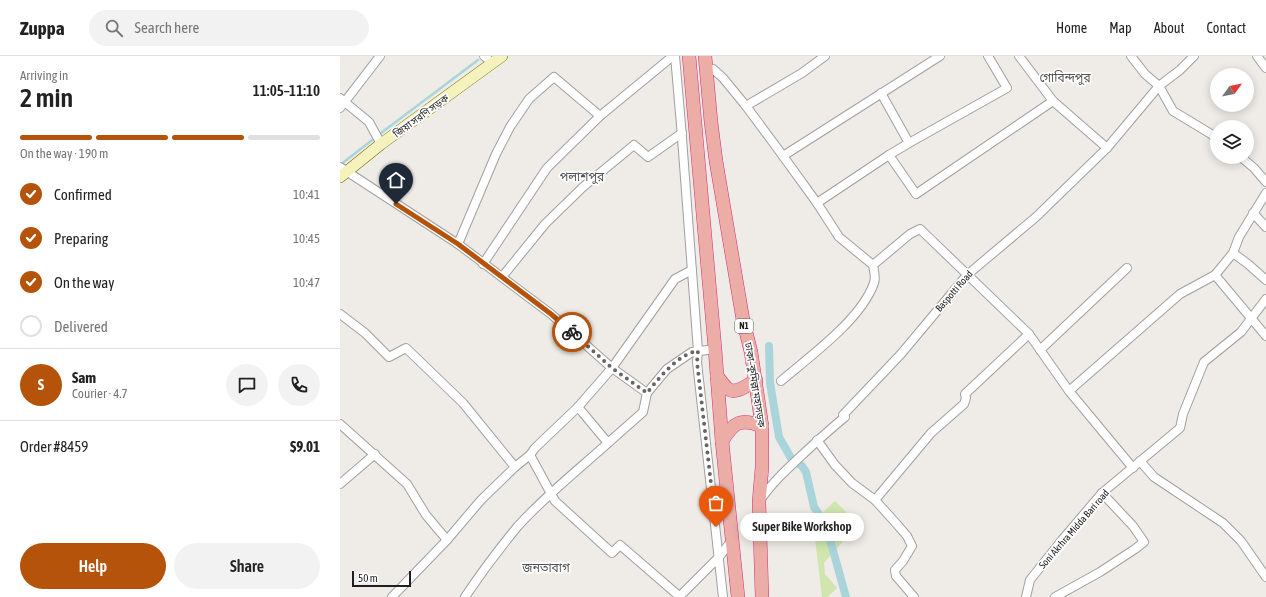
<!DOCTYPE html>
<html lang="en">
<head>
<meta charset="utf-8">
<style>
	:root { --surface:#fff; --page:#f2f2f2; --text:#222; --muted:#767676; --line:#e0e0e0; --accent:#b45309 }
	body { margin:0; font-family:"Asap Condensed","Noto Sans Bengali",sans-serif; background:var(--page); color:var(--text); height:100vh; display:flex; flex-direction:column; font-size:15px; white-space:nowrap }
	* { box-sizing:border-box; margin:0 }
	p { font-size:13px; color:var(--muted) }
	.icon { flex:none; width:22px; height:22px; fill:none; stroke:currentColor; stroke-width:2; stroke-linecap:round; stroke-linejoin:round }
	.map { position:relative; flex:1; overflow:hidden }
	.sheet { display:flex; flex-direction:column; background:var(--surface); width:340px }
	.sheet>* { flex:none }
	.needle { width:26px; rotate:57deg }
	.controls { position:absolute; left:870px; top:12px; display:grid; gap:8px }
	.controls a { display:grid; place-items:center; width:44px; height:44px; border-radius:50%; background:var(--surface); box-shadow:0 2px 10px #0003; font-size:20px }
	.scale { position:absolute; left:12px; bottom:10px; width:59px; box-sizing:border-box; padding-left:4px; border:2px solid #1f1f1f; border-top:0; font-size:11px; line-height:14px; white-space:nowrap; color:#1f1f1f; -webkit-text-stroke:3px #fff; paint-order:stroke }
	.pin { position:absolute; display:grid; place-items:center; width:34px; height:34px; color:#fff; margin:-41px -17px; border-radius:50% 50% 50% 0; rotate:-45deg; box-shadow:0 0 4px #0007 }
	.pin .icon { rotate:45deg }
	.courier { position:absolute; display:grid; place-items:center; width:40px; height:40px; margin:-20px; border:3px solid #b45309; border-radius:50%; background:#fff; color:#222; box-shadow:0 1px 5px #0007 }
	.bubble { position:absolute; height:28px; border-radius:14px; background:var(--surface); box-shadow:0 2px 10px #0003; font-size:13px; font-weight:600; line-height:28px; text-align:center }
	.head em { font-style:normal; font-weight:600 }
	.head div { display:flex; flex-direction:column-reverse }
	.head { display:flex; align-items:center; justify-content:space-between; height:68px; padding:0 20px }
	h1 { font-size:26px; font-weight:600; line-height:30px }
	.bar { display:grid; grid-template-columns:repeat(4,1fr); gap:6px 4px; align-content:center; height:48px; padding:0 20px }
	.bar i { height:5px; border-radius:3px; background:var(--line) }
	.bar .active { background:var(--accent) }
	.bar p { grid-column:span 4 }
	.line { display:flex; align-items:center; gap:10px; padding:0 20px; border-top:1px solid var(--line) }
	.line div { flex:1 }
	.round { display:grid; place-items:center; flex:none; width:42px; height:42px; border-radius:21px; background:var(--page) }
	ol { padding:0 20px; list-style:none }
	li { display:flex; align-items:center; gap:12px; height:44px }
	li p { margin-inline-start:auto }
	li .icon { padding:4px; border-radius:50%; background:var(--accent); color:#fff; stroke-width:4 }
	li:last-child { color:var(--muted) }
	li i { width:22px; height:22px; border:2px solid var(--line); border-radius:50% }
	.primary-button { display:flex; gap:8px; margin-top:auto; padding:8px 20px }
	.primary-button a { flex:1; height:46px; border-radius:24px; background:var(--accent); color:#fff; font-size:16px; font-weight:600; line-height:46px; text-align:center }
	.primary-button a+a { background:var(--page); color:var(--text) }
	header { display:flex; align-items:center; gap:24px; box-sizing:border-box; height:56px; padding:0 20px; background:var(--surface); border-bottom:1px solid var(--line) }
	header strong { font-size:19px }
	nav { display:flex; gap:22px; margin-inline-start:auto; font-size:14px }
	.search { width:280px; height:36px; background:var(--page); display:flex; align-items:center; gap:10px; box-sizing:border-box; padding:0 14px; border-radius:22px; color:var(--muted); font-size:15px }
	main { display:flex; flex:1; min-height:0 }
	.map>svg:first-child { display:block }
</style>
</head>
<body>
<header>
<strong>Zuppa</strong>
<div class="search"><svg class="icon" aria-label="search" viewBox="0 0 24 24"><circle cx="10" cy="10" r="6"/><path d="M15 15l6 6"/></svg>Search here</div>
<nav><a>Home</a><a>Map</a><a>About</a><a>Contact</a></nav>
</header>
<main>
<section class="sheet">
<div class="head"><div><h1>2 min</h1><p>Arriving in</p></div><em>11:05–11:10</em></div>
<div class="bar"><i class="active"></i><i class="active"></i><i class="active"></i><i></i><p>On the way · 190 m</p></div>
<ol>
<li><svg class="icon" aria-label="check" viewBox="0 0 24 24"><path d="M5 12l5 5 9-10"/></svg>Confirmed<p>10:41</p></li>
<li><svg class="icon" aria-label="check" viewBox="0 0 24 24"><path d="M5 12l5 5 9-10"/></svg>Preparing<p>10:45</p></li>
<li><svg class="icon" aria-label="check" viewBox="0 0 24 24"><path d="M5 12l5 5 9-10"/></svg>On the way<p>10:47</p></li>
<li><i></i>Delivered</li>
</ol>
<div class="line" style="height:72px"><b class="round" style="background:var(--accent);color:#fff">S</b><div><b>Sam</b><p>Courier · 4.7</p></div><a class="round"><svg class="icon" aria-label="chat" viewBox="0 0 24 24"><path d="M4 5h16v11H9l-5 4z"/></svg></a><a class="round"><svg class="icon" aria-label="phone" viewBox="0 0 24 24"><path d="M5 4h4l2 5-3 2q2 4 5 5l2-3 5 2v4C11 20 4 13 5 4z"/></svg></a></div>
<div class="line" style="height:52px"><div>Order #8459</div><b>$9.01</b></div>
<div class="primary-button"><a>Help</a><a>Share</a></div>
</section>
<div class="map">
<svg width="926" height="541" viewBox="0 0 926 541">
	<rect width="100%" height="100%" fill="#efebe6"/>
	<polygon fill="#d1e6ae" points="495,445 518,468 484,507 485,518 497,532 487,541 482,541 473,466"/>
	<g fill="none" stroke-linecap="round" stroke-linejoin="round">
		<polyline stroke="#a9d5da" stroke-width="2.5" points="0,109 45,74 138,4"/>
		<polyline stroke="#a9d5da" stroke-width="8" points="429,290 430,327 439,381 451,402 462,410 466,416 474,451 486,469 506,541"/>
		<g stroke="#a0a0a0" stroke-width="10">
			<g id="minor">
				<polyline points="144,0 153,7"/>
				<polyline points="335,0 341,69 358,295 357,306 383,541"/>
				<polyline points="679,0 713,45 767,92"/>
				<polyline points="791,0 805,18 819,30 833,55 871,78 877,83"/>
				<polyline points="917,0 926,12"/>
				<polyline points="373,13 383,22 406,50 443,100 477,147 499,181 533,209 570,178 580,173 689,278 729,335 793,412"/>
				<polyline points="541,37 569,87 549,99 576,138 713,45"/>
				<polyline points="0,42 29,66 41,88"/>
				<polyline points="406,50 462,17 485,0"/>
				<polyline points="0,52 40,0"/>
				<polyline points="569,87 667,32 648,0"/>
				<polyline points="443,100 600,0"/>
				<polyline points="901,101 914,112 926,126"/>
				<polyline points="0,111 118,188 211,258 272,312 307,337"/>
				<polyline points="477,147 549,99"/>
				<polyline points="913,157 926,171"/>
				<polyline points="118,188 156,98 170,71 189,43 214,21 260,60"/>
				<polyline points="893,197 908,208 926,224"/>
				<polyline points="143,208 207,112 260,60 333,0"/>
				<polyline points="352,214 335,223 272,312 238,351 268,387 303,356 307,337 327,313 352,296 375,293"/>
				<polyline points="875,219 926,280"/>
				<polyline points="162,221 205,168 243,131 294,89 308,101 342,77"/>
				<polyline points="0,258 25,277 49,301 66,292 123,347 175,411 190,399"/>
				<polyline points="700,294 787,212"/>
				<path d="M441,325c29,-25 80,-61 93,-98 2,-5 0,-12 -1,-18"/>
				<polyline points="729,335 840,238 875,219 893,197 899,181 926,137"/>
				<polyline points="238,351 195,392 190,399 215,445 272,497 280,489 339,540"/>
				<polyline points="0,368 67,428 86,459 107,484"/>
				<polyline points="477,384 495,409 512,427 535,444 554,465 567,480 572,490 563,505 555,514 556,520 574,541"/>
				<polyline points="800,405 814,421 883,467 901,485 926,521"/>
				<polyline points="0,428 35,398"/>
				<path d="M421,443c11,-16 25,-29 40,-43 14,-13 28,-26 44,-39l-2,-2 58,-61 66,-79 69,-58 71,-69 52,-62 21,-16 14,-14"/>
				<polyline points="535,444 591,377 624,348 626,342 625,338 689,278"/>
				<polyline points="52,541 107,484 141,444 175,411"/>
				<path d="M125,541c16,-24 34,-48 53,-71 27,-30 60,-56 90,-83"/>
				<polyline points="339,541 379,501 392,484"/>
				<polyline points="686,541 690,524 722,484 762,437 840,372 843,358 864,306 901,276 926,243"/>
				<polyline points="715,541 760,516 795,493 804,486 793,470 762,437"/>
			</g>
		</g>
		<g stroke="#716f0b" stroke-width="12">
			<polyline id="secondary" points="0,121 41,88 162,0"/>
		</g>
		<g stroke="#d12f7b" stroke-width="14">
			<g id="trunk">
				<polyline points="349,0 375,293 382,385 398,541"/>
				<polyline points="365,0 371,66 376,105 403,264 411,296 422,370 422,411 419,446 422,541"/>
				<path d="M377,320c3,4 7,10 11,13 8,6 21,-5 28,-9"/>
				<path d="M382,385c12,-19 18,-23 40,-15"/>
			</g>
		</g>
		<use href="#minor" stroke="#fff" stroke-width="8"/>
		<use href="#secondary" stroke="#f6f2bd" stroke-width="11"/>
		<use href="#trunk" stroke="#ecada7" stroke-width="13"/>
	</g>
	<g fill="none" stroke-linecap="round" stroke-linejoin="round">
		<path stroke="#686665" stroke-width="4" stroke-dasharray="0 7.2" d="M232,276l40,36 35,25c11,-14 32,-40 51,-42l-1,11 19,165"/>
		<polyline stroke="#b45309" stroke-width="5" points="56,148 118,188 211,258 232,276"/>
	</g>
	<g text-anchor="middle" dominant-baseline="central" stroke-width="3.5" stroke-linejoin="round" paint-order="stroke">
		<rect fill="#fff" stroke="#626262" stroke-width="1" x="395" y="263" width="18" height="14" rx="3"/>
		<g font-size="9" font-weight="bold" fill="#1f1f1f">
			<text x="404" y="270">N1</text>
		</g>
		<g font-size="10" fill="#1f1f1f" stroke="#fff">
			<text transform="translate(81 60) rotate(-36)">জিয়া সরণি সড়ক</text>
			<text transform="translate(614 235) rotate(-49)">Baspotti Road</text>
			<text transform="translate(415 329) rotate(81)">ঢাকা–কুমিল্লা মহাসড়ক</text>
			<text transform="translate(734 473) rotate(-49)">Soni Akrhra Midda Bari road</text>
		</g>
		<g font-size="12" fill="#525252" stroke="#fff">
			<text x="725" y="22">গোবিন্দপুর</text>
			<text x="242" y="121">পলাশপুর</text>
			<text x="206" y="512">জনতাবাগ</text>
		</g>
	</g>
</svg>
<div class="controls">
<a><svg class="needle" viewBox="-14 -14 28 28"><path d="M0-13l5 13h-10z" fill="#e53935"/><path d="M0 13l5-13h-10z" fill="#767676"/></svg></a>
<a><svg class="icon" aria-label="layers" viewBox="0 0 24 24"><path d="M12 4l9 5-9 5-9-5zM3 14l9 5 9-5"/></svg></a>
</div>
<div class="scale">50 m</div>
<div class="pin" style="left:376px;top:471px;background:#ea580c"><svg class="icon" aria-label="bag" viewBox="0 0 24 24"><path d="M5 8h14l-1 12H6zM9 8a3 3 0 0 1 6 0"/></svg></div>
<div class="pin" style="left:56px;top:148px;background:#1f2937"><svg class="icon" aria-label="home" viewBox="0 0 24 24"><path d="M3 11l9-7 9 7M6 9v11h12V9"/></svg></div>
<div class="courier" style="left:232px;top:276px"><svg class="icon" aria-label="bike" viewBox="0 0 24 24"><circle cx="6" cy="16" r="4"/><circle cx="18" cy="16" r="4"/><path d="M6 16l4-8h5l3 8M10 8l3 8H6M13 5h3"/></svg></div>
<div class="bubble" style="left:400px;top:457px;width:124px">Super Bike Workshop</div>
</div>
</main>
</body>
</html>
